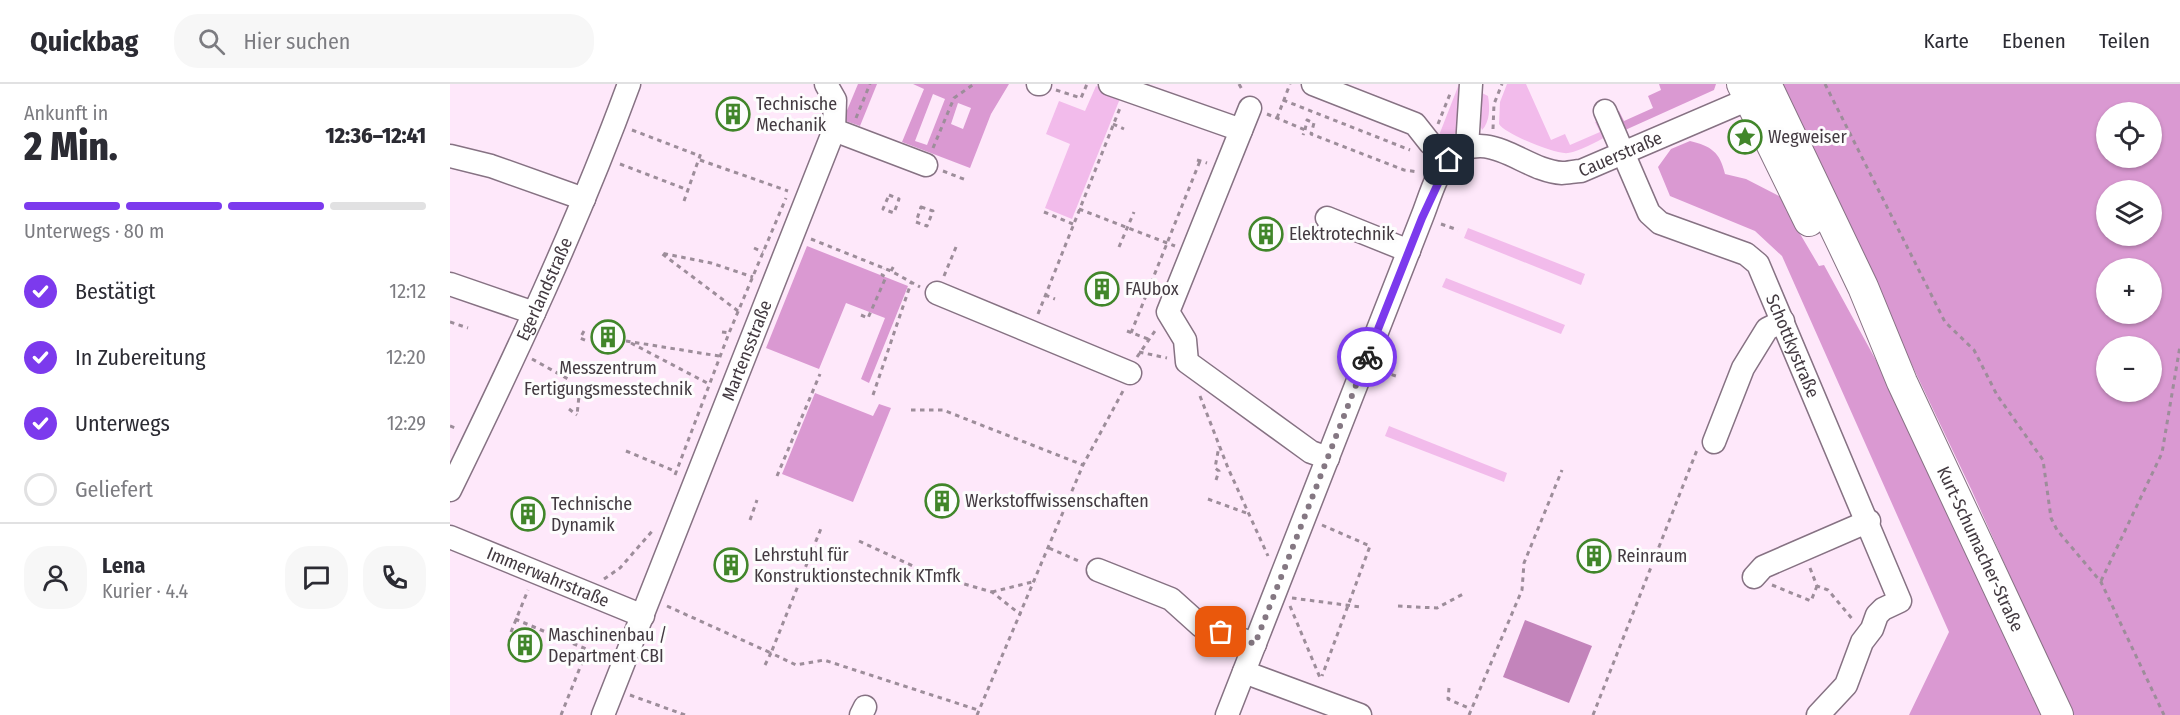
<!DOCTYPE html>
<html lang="de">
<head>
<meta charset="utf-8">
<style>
	:root { --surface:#fff; --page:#f7f7f7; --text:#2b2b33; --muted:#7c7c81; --line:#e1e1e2; --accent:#7c3aed }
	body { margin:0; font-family:"Fira Sans Condensed",sans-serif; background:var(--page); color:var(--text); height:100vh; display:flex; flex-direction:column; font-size:22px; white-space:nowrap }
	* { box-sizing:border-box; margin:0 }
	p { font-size:20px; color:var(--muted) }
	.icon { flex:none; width:33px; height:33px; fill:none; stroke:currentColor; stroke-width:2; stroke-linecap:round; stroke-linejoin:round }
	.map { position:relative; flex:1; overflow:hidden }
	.details { display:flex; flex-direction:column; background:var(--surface); width:450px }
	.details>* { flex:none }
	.controls { position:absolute; left:1646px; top:18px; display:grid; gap:12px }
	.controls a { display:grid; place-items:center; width:66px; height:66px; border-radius:50%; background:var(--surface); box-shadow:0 2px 4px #0004; font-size:30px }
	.pin { position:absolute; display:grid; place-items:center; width:51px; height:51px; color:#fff; margin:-26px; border-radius:12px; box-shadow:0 3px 9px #0006 }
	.courier { position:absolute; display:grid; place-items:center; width:60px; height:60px; margin:-30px; border:4px solid #7c3aed; border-radius:50%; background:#fff; color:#222; box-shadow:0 2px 8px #0007 }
	.summary em { font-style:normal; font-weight:800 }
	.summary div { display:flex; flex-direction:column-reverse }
	.summary { display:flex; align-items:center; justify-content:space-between; height:102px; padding:0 24px }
	h1 { font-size:39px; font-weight:800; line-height:45px }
	.bar { display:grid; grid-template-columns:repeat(4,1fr); gap:9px 6px; align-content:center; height:72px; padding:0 24px }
	.bar i { height:8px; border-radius:4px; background:var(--line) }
	.bar .active { background:var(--accent) }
	.bar p { grid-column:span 4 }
	.line { display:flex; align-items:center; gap:15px; padding:0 24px; border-top:2px solid var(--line) }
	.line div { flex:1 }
	.round { display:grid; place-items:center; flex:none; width:63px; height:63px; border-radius:24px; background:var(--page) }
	ol { padding:0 24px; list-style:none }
	li { display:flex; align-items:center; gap:18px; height:66px }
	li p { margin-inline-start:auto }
	li .icon { padding:6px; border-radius:50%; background:var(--accent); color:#fff; stroke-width:4 }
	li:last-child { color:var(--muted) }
	li i { width:33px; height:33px; border:3px solid var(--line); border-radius:50% }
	header { display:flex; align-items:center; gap:36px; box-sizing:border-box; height:84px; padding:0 30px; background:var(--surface); border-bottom:2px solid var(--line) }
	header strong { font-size:28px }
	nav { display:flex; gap:33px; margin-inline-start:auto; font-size:21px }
	.search { width:420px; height:54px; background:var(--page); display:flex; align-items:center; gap:15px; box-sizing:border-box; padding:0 21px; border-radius:24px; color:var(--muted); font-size:22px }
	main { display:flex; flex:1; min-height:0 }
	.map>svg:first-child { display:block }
</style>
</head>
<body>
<header>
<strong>Quickbag</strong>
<div class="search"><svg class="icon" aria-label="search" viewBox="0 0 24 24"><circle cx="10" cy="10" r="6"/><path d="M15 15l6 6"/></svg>Hier suchen</div>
<nav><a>Karte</a><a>Ebenen</a><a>Teilen</a></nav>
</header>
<main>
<section class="details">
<div class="summary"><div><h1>2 Min.</h1><p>Ankunft in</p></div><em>12:36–12:41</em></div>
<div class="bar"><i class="active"></i><i class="active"></i><i class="active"></i><i></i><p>Unterwegs · 80 m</p></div>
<ol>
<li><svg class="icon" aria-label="check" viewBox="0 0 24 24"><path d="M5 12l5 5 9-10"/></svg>Bestätigt<p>12:12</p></li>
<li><svg class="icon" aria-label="check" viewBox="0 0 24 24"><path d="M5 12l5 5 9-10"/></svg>In Zubereitung<p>12:20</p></li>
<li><svg class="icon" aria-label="check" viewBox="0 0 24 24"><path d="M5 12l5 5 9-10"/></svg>Unterwegs<p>12:29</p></li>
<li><i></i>Geliefert</li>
</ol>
<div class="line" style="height:108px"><a class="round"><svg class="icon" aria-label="person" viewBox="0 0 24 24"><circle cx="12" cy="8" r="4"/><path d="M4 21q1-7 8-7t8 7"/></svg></a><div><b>Lena</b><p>Kurier · 4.4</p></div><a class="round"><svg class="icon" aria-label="chat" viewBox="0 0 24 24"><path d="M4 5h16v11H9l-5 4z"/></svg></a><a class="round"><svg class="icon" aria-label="phone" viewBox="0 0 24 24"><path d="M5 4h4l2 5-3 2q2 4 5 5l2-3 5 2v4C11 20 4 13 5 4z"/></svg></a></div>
</section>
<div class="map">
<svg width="1730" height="631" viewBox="0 0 1730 631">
	<rect width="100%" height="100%" fill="#fee8fa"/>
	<g fill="#f2bbeb">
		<polygon points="1009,0 1014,0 1008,45 995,63 986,59"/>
		<path d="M1057,0h19l25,56 14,-6 5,11 30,-13 -5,-10 5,-2 8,16c-13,6 -27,15 -40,17 -12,2 -63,-19 -69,-29l1,-22z"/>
		<polygon points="646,2 671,12 622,135 595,124 620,60 596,50 609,17 635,27"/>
		<path d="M1028,7l10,5c2,11 2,26 -6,34l-4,-11z"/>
		<polygon points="1018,144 1135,190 1131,201 1014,154"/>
		<polygon points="996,194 1115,241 1111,250 992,203"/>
		<polygon points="939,342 1057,389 1054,398 935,352"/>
	</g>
	<g fill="#da99d2" fill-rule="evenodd">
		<polygon points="408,0 427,0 410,42 393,36"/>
		<path d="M463,0h96l-18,30 -21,54 -68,-26 22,-53zM483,10l12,5 -18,46 -12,-4zM508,19l13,5 -8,21 -12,-5z"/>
		<polygon points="1209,0 1266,0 1264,6 1173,47 1165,30 1169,27 1174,37 1203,24 1198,12 1211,6"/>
		<path d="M1328,0h402v631h-108l-100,-224zM1656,28h45v46h-45zM1656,106h45v46h-45zM1656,184h45v46h-45zM1656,262h45v46h-45z"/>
		<path d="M1240,57c21,5 30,11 35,33l21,5 37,19 3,12 33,56 5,-1 72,132 151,318h-138l40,-83 -167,-376 -27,-25 -85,-35 -12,-29 13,-18z"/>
		<polygon points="357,162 458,202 419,299 411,295 435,234 396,219 369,285 316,264"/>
		<polygon points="365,309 423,332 429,320 441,324 403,418 332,390"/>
	</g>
	<polygon fill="#c384bb" points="1075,536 1142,562 1119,619 1053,593"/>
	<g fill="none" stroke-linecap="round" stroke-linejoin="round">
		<g stroke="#867283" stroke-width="25">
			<g id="minor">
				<polyline points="588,0 590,0"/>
				<polyline points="660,0 791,46"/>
				<polyline points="863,0 965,40 980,59 999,76"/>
				<polyline points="800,24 718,228 735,256 737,278 861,368 878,374"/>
				<path id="s1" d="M1155,27l44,102 11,10 86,31 12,10 142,337 -17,8 -6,6 -5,14 -10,13 -16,43 -28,30"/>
				<polyline points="384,46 476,81"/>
				<polyline points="1017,63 1021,0"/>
				<polyline points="0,72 41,82 134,115"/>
				<polyline points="877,134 959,167"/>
				<polyline points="0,200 84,229"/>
				<polyline points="487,209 680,289"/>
				<polyline points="1264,358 1293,284 1317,245 1333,237"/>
				<path id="s2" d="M0,406c65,-133 128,-267 179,-406"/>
				<path id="s3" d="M0,453l193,79"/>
				<polyline points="648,486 721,515 751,542 805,560"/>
				<polyline points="1304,493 1313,483 1419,437"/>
				<polyline points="794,588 910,631"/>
				<path id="s4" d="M153,631l231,-585 1,-30 -9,-16"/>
				<polyline points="411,631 415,623"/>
				<path id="s5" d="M777,631l195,-498c7,-17 14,-45 28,-58 37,-35 73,12 112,14 6,0 13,-2 19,-2l182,-78"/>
			</g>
		</g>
		<g stroke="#867283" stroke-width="32">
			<g id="major">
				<polyline points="1292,0 1359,137"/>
				<path id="s6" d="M1316,0l97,203 39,95 156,333"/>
			</g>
		</g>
		<g stroke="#9d8d9a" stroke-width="3" stroke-dasharray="4.5 4.5" stroke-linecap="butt">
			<polyline points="789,0 793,7"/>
			<polyline points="1375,0 1495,238 1524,266 1547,311 1593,376 1601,434 1607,446 1651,498 1714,631"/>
			<polyline points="606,6 631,14 637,0"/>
			<polyline points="833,16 960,66"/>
			<polyline points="817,30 855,46 853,51"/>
			<polyline points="406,34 420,0"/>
			<polyline points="827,34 840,0"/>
			<polyline points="663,40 674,45"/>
			<polyline points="988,40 1000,10"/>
			<polyline points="1043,45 1044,20 1052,0"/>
			<polyline points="182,46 250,72"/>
			<polyline points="855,46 857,36 864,39 861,50 954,86 968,88"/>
			<polyline points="483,64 504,14 524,0"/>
			<polyline points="250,76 338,107"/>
			<polyline points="747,76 757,79"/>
			<polyline points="170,80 238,106"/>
			<polyline points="493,87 516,96"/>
			<polygon points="439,111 449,115 444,129 433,125"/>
			<polyline points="234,117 252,66"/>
			<polygon points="471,123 483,127 477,142 466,138"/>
			<polyline points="629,125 725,162"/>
			<polyline points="594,128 623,140"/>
			<polyline points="991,140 1008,146"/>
			<polyline points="361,155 441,187 470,203"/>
			<polyline points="669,163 684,128"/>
			<polyline points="304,164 313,168"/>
			<polyline points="441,187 445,180"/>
			<polyline points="494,192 506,163"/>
			<polyline points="595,211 605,215"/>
			<polyline points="288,227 211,169 261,179 303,193"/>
			<polyline points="588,230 670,24"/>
			<polyline points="411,231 418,234 436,193 432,191 434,185"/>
			<polyline points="0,238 18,244"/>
			<polyline points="134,247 130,254 137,257"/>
			<polyline points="677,247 698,255"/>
			<polyline points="272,248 280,249"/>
			<polyline points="681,249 750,77"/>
			<polyline points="176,257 269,272"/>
			<polyline points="181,259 259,300"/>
			<polyline points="689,268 717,274"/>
			<polyline points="687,273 707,244"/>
			<polyline points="82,275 118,295 113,305 129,312 127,331"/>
			<polyline points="933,288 949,293"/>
			<polyline points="423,311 461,199"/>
			<polyline points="750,312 778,384 818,472"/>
			<polyline points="119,325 127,331"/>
			<polyline points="461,326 493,326 633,381"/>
			<polyline points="0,342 8,345"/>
			<polyline points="176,367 227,388"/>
			<polyline points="225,391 279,249 336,114"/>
			<polyline points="327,392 370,290"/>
			<polyline points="766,396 769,387 765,384 769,362"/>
			<polyline points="758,415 799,430"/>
			<polyline points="300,436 307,416"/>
			<polyline points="872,441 920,462 872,592"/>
			<polyline points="409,457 476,488"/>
			<polyline points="599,464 631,478"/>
			<polyline points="1360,484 1367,502 1378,506 1404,537"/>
			<polyline points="154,495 170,484 204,445"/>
			<polyline points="497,495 542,508 571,531"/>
			<polyline points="1651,497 1712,369 1730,262"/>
			<polyline points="1322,501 1361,517 1367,502"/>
			<polyline points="542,508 586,497"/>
			<polyline points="842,514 911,523"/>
			<polyline points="217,522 321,569 372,442"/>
			<polyline points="840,522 871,596"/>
			<polyline points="948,522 987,524 1015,509"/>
			<polyline points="65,535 155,573"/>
			<polyline points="61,548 78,506"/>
			<polyline points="315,581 321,569 346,581 374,576 528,626"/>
			<polyline points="999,604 998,615 1021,625"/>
			<polyline points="180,611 235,631"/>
			<polyline points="111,631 137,566"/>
			<polyline points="527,631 633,381 673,307"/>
			<polyline points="1019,631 1072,506 1074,479 1112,386"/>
			<polyline points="1143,631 1247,366"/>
		</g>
		<use href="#minor" stroke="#fff" stroke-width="22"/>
		<use href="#major" stroke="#fff" stroke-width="30"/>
	</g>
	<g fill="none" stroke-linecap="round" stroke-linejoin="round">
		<polyline stroke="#847782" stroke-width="6" stroke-dasharray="0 10.8" points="771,548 805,560 917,273"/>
		<polyline stroke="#7c3aed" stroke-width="8" points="917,273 972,134 999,76"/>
	</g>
	<defs>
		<g id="building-ring" transform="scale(1.725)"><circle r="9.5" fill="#fdfdfd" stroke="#41862a" stroke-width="1.5"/><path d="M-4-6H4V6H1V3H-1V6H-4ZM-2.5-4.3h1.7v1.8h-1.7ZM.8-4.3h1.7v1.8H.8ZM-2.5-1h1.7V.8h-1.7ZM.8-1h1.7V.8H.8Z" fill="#41862a"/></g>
		<g id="sight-ring" transform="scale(1.725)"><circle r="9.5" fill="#fdfdfd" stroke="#41862a" stroke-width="1.5"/><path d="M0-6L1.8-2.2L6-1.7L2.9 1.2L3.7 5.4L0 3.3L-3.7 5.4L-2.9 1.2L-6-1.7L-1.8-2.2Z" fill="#41862a"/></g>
	</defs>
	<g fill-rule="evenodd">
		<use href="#building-ring" x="283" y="30"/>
		<use href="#sight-ring" x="1295" y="53"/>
		<use href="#building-ring" x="816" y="150"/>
		<use href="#building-ring" x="652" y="205"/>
		<use href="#building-ring" x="158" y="253"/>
		<use href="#building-ring" x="492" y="417"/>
		<use href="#building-ring" x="78" y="430"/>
		<use href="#building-ring" x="1144" y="472"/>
		<use href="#building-ring" x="281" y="481"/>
		<use href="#building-ring" x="75" y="561"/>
	</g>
	<g text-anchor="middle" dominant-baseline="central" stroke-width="6" stroke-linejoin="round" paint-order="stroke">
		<g font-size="18" fill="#433a41" stroke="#fdfdfd" text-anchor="start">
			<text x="306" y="20">Technische<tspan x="306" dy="21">Mechanik</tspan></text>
			<text x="1318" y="53">Wegweiser</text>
			<text x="839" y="150">Elektrotechnik</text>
			<text x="675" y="205">FAUbox</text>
			<text x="158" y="284" text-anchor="middle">Messzentrum<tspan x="158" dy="21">Fertigungsmesstechnik</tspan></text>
			<text x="515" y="417">Werkstoffwissenschaften</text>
			<text x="101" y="420">Technische<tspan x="101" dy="21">Dynamik</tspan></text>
			<text x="304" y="471">Lehrstuhl für<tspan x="304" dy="21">Konstruktionstechnik KTmfk</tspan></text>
			<text x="1167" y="472">Reinraum</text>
			<text x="98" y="551">Maschinenbau /<tspan x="98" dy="21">Department CBI</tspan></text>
		</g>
		<g font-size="18" fill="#433a41" stroke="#fdfdfd">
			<text stroke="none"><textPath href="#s5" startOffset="782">Cauerstraße</textPath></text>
			<text stroke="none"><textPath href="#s2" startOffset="222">Egerlandstraße</textPath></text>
			<text stroke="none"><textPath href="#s1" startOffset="322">Schottkystraße</textPath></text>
			<text stroke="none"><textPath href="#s4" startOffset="392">Martensstraße</textPath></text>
			<text stroke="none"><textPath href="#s6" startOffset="512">Kurt-Schumacher-Straße</textPath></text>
			<text stroke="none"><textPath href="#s3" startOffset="106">Immerwahrstraße</textPath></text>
		</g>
	</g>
</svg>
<div class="controls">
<a><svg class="icon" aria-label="locate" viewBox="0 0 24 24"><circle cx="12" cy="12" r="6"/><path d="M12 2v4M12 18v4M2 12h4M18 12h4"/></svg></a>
<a><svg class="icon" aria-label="layers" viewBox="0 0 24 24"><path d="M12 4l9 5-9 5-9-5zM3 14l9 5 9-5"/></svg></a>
<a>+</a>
<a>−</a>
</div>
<div class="pin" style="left:771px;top:548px;background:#ea580c"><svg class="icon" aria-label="bag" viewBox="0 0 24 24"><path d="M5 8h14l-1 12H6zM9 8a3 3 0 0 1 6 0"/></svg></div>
<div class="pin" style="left:999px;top:76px;background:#1f2937"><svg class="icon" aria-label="home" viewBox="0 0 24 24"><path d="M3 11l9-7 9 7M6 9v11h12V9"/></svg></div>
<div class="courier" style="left:917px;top:273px"><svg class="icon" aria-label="bike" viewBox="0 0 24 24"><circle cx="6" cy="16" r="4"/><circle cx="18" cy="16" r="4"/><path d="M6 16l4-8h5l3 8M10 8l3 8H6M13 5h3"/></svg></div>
</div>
</main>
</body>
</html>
